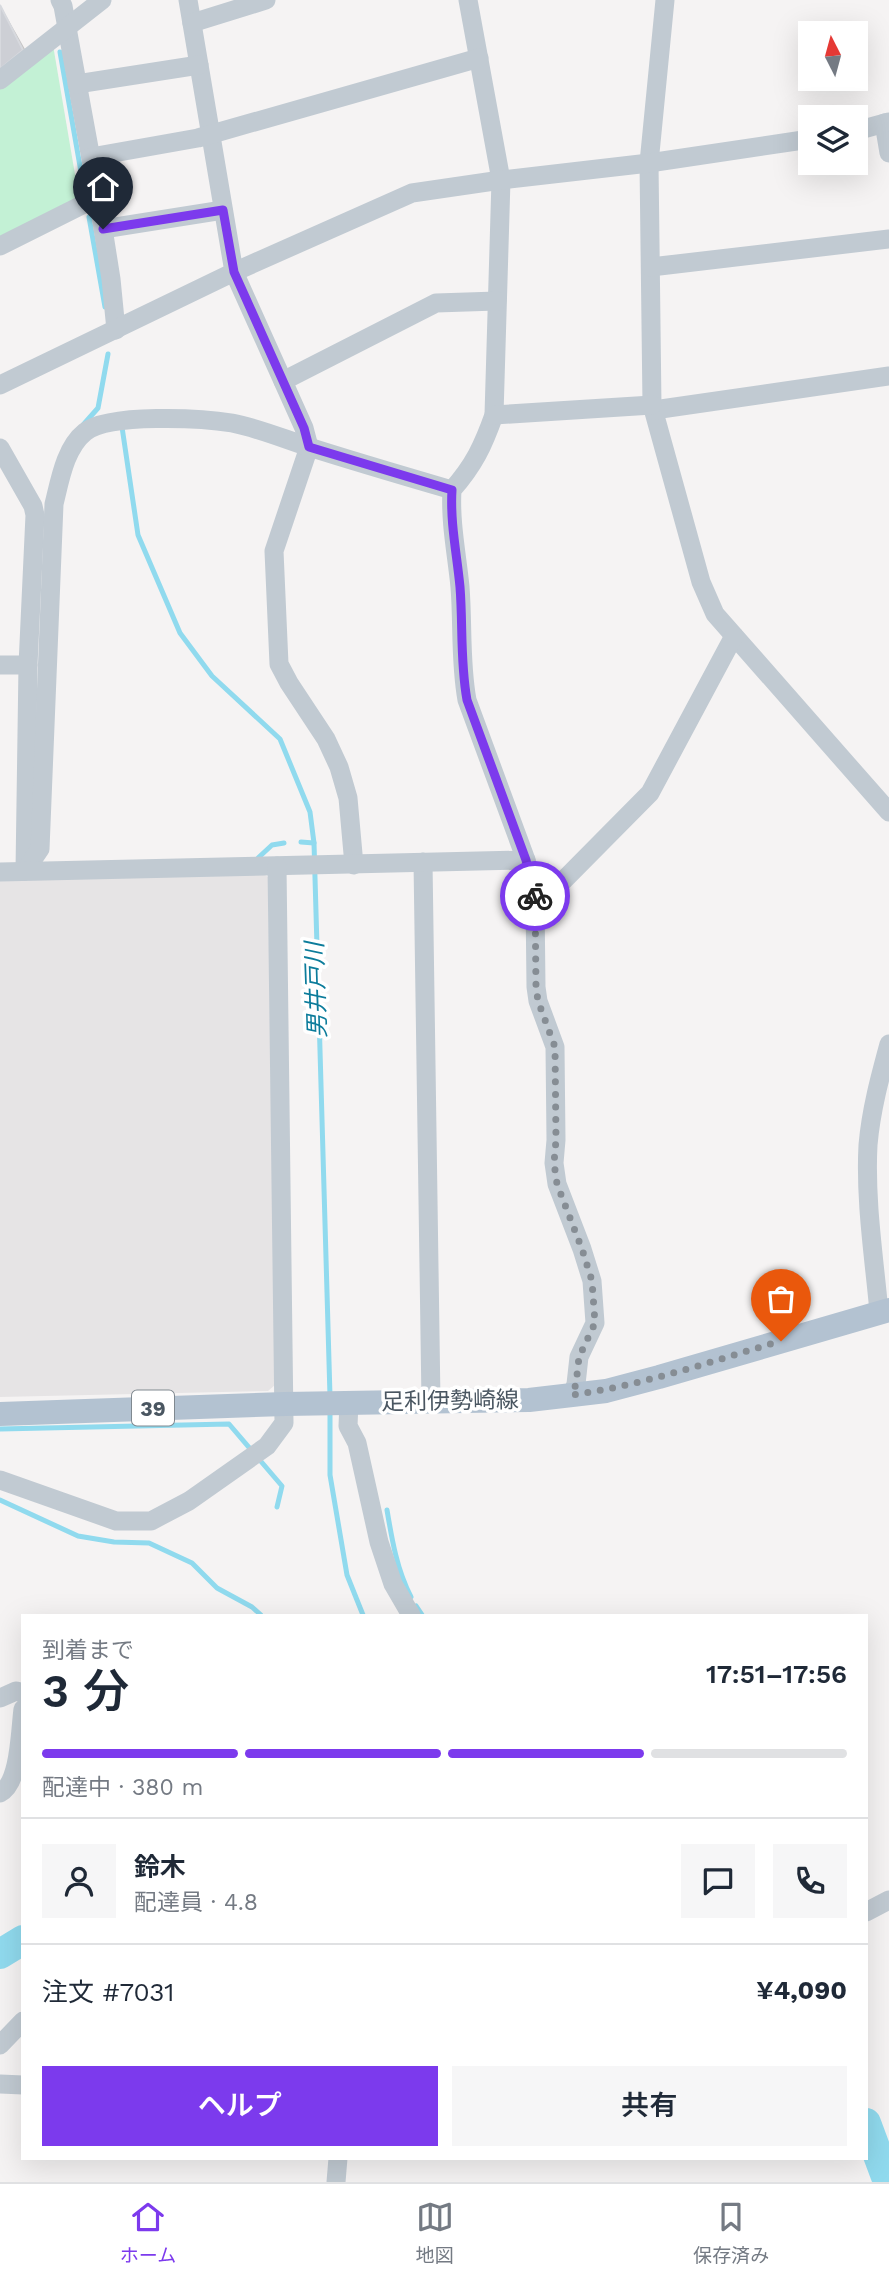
<!DOCTYPE html>
<html lang="ja">
<head>
<meta charset="utf-8">
<style>
	:root { --surface:#fff; --page:#f6f6f7; --text:#1f2937; --muted:#747a83; --line:#e0e1e3; --accent:#7c3aed }
	body { margin:0; font-family:"Work Sans","Noto Sans JP",sans-serif; background:var(--page); color:var(--text); height:100vh; display:flex; flex-direction:column; font-size:26px; white-space:nowrap }
	* { box-sizing:border-box; margin:0 }
	p { font-size:23px; color:var(--muted) }
	.icon { flex:none; width:38px; height:38px; fill:none; stroke:currentColor; stroke-width:2; stroke-linecap:round; stroke-linejoin:round }
	.map { position:relative; flex:1; overflow:hidden }
	.panel { position:absolute; left:21px; top:1614px; width:847px; height:546px; display:flex; flex-direction:column; background:var(--surface); border-radius:0px; box-shadow:0 7px 28px #0002 }
	.panel>* { flex:none }
	.needle { width:46px; rotate:354deg }
	.buttons { position:absolute; left:798px; top:21px; display:grid; gap:14px }
	.buttons a { display:grid; place-items:center; width:70px; height:70px; border-radius:0px; background:var(--surface); box-shadow:0 7px 28px #0002; font-size:35px }
	.pin { position:absolute; display:grid; place-items:center; width:60px; height:60px; color:#fff; margin:-72px -30px; border-radius:50% 50% 50% 0; rotate:-45deg; box-shadow:0 0 7px #0007 }
	.pin .icon { rotate:45deg }
	.courier { position:absolute; display:grid; place-items:center; width:70px; height:70px; margin:-35px; border:5px solid #7c3aed; border-radius:50%; background:#fff; color:#222; box-shadow:0 2px 9px #0007 }
	.head em { font-style:normal; font-weight:600 }
	.head div { display:flex; flex-direction:column-reverse }
	.head { display:flex; align-items:center; justify-content:space-between; height:119px; padding:0 21px }
	h1 { font-size:46px; font-weight:600; line-height:52px }
	.bar { display:grid; grid-template-columns:repeat(4,1fr); gap:10px 7px; align-content:center; height:84px; padding:0 21px }
	.bar i { height:9px; border-radius:5px; background:var(--line) }
	.bar .active { background:var(--accent) }
	.bar p { grid-column:span 4 }
	.line { display:flex; align-items:center; gap:18px; padding:0 21px; border-top:2px solid var(--line) }
	.line div { flex:1 }
	.round { display:grid; place-items:center; flex:none; width:74px; height:74px; border-radius:0px; background:var(--page) }
	.action { display:flex; gap:14px; margin-top:auto; padding:14px 21px }
	.action a { flex:1; height:80px; border-radius:0px; background:var(--accent); color:#fff; font-size:28px; font-weight:600; line-height:80px; text-align:center }
	.action a+a { background:var(--page); color:var(--text) }
	.tab-bar { display:flex; justify-content:space-around; align-items:center; height:98px; border-top:2px solid var(--line); background:var(--surface); font-size:19px; color:var(--muted) }
	.tab-bar a { display:grid; justify-items:center; gap:4px }
	.tab-bar .active { color:var(--accent) }
	.map>svg:first-child { display:block }
</style>
</head>
<body>
<div class="map">
<svg width="889" height="2182" viewBox="0 0 889 2182">
	<rect width="100%" height="100%" fill="#f5f3f3"/>
	<polygon fill="#e6e4e5" points="262,873 268,877 275,1385 268,1391 0,1397 0,878"/>
	<polygon fill="#c3f1d5" points="53,45 79,198 0,237 0,88"/>
	<polygon fill="#0003" points="0,5 30,58 0,82"/>
	<g fill="none" stroke-linecap="round" stroke-linejoin="round">
		<g stroke="#90daee" stroke-width="5">
			<polyline points="60,52 84,189"/>
			<polyline points="89,217 105,307"/>
			<polyline points="83,425 98,408 108,354"/>
			<polyline points="122,427 138,535 180,633 212,676 280,739 310,812 314,843 330,1396"/>
			<polyline points="301,842 314,843"/>
			<polyline points="258,858 272,845 284,843"/>
			<polyline points="330,1410 330,1475 347,1575 363,1615"/>
			<polyline points="0,1429 229,1424 282,1486 277,1507"/>
			<polyline points="0,1500 78,1536 114,1542 149,1543 192,1563 217,1588 252,1607 261,1615"/>
			<path d="M387,1510c5,30 10,60 24,87"/>
			<polyline points="416,1606 422,1615"/>
		</g>
		<g stroke="#90daee" stroke-width="30">
			<polyline points="0,1954 23,1940"/>
			<polyline points="866,2123 888,2182"/>
		</g>
	</g>
	<polygon fill="#cdcfd5" stroke="#d7d9de" stroke-width="2" points="0,5 23,50 0,69"/>
	<g fill="none" stroke-linecap="round" stroke-linejoin="round">
		<g stroke="#c1cad2" stroke-width="19">
			<polyline points="60,0 63,6 98,197 111,279 116,330"/>
			<polyline points="188,0 234,272 304,428 309,447 274,551 279,664 289,683 326,739 339,767 348,798 354,865"/>
			<path d="M468,0l33,180 -7,235c-11,31 -20,50 -42,75 -2,33 5,65 8,97 3,38 0,75 7,113l59,160 9,39 1,88 2,14 17,46 1,93 -2,23 3,21 25,65 10,32 3,42 -16,34 -3,27 -4,11"/>
			<polyline points="665,0 649,163 652,405 701,582 715,614 889,812"/>
			<polyline points="192,23 266,0"/>
			<polyline points="0,80 102,0"/>
			<polyline points="77,84 199,65"/>
			<polyline points="884,123 889,153"/>
			<polyline points="856,131 889,122"/>
			<polyline points="91,157 198,138 479,58"/>
			<polyline points="103,229 223,210"/>
			<polyline points="0,246 98,197"/>
			<polyline points="651,267 889,239"/>
			<polyline points="283,381 436,303 497,301"/>
			<polyline points="0,385 234,272 412,193 501,180 649,163 810,139"/>
			<polyline points="654,410 889,376"/>
			<polyline points="494,415 652,405"/>
			<polyline points="0,448 33,506 35,515 28,665 25,871"/>
			<polyline points="0,665 28,665"/>
			<polyline points="423,862 431,1402"/>
			<path d="M25,871l15,-22 14,-345c6,-24 11,-56 31,-72 24,-19 117,-14 147,-9 26,5 52,16 77,24 47,15 95,29 143,43"/>
			<polyline points="0,872 526,860"/>
			<polyline points="536,902 551,893 650,793 734,636"/>
			<path d="M879,1312c-5,-55 -14,-112 -11,-167 3,-35 12,-68 21,-101"/>
			<polyline points="349,1402 348,1426 357,1443 379,1542 393,1584 411,1615"/>
			<polyline points="0,1480 116,1521 151,1521 189,1501 267,1446 284,1423 277,866"/>
			<polyline points="0,1698 16,1691 23,1693"/>
			<path d="M0,1793c20,-10 20,-62 23,-84"/>
			<polyline points="866,1912 889,1900"/>
			<polyline points="0,2045 23,2021"/>
			<polyline points="0,2084 23,2085"/>
			<polyline points="336,2182 338,2158"/>
		</g>
		<polyline stroke="#b3c2d1" stroke-width="24" points="0,1414 285,1404 529,1400 572,1395 606,1391 659,1377 889,1310"/>
	</g>
	<g fill="none" stroke-linecap="round" stroke-linejoin="round">
		<path stroke="#868d94" stroke-width="7" stroke-dasharray="0 12.6" d="M535,896l1,91 2,14 17,46 1,93 -2,23 3,21 25,65 10,32 3,42 -16,34 -3,27 -4,11c72,-10 140,-34 209,-54"/>
		<path stroke="#7c3aed" stroke-width="9" d="M103,229l120,-19 11,62 70,156 5,19 143,43c-2,33 5,65 8,97 3,38 0,75 7,113l59,160 9,36"/>
	</g>
	<g text-anchor="middle" dominant-baseline="central" stroke-width="7" stroke-linejoin="round" paint-order="stroke">
		<rect fill="#fff" stroke="#808990" stroke-width="2" x="132" y="1390.5" width="42" height="35" rx="5"/>
		<g font-size="21" font-weight="bold" fill="#4a5661">
			<text x="153" y="1408">39</text>
		</g>
		<g font-size="23" fill="#4a5661" stroke="#fff">
			<text transform="translate(450 1401) rotate(-1)">足利伊勢崎線</text>
		</g>
		<g font-size="24" font-style="italic" fill="#0c7c9b" stroke="#fff">
			<text transform="translate(316 990) rotate(-92)">男井戸川</text>
		</g>
	</g>
</svg>
<div class="buttons">
<a><svg class="needle" viewBox="-14 -14 28 28"><path d="M0-13l5 13h-10z" fill="#e53935"/><path d="M0 13l5-13h-10z" fill="#747a83"/></svg></a>
<a><svg class="icon" aria-label="layers" viewBox="0 0 24 24"><path d="M12 4l9 5-9 5-9-5zM3 14l9 5 9-5"/></svg></a>
</div>
<div class="pin" style="left:781px;top:1341px;background:#ea580c"><svg class="icon" aria-label="bag" viewBox="0 0 24 24"><path d="M5 8h14l-1 12H6zM9 8a3 3 0 0 1 6 0"/></svg></div>
<div class="pin" style="left:103px;top:229px;background:#1f2937"><svg class="icon" aria-label="home" viewBox="0 0 24 24"><path d="M3 11l9-7 9 7M6 9v11h12V9"/></svg></div>
<div class="courier" style="left:535px;top:896px"><svg class="icon" aria-label="bike" viewBox="0 0 24 24"><circle cx="6" cy="16" r="4"/><circle cx="18" cy="16" r="4"/><path d="M6 16l4-8h5l3 8M10 8l3 8H6M13 5h3"/></svg></div>
<section class="panel">
<div class="head"><div><h1>3 分</h1><p>到着まで</p></div><em>17:51–17:56</em></div>
<div class="bar"><i class="active"></i><i class="active"></i><i class="active"></i><i></i><p>配達中 · 380 m</p></div>
<div class="line" style="height:126px"><a class="round"><svg class="icon" aria-label="person" viewBox="0 0 24 24"><circle cx="12" cy="8" r="4"/><path d="M4 21q1-7 8-7t8 7"/></svg></a><div><b>鈴木</b><p>配達員 · 4.8</p></div><a class="round"><svg class="icon" aria-label="chat" viewBox="0 0 24 24"><path d="M4 5h16v11H9l-5 4z"/></svg></a><a class="round"><svg class="icon" aria-label="phone" viewBox="0 0 24 24"><path d="M5 4h4l2 5-3 2q2 4 5 5l2-3 5 2v4C11 20 4 13 5 4z"/></svg></a></div>
<div class="line" style="height:91px"><div>注文 #7031</div><b>¥4,090</b></div>
<div class="action"><a>ヘルプ</a><a>共有</a></div>
</section>
</div>
<nav class="tab-bar">
<a class="active"><svg class="icon" aria-label="home" viewBox="0 0 24 24"><path d="M3 11l9-7 9 7M6 9v11h12V9"/></svg>ホーム</a>
<a><svg class="icon" aria-label="map" viewBox="0 0 24 24"><path d="M3 6l6-2 6 2 6-2v14l-6 2-6-2-6 2zM9 4v14M15 6v14"/></svg>地図</a>
<a><svg class="icon" aria-label="saved" viewBox="0 0 24 24"><path d="M7 4h10v16l-5-4-5 4z"/></svg>保存済み</a>
</nav>
</body>
</html>
